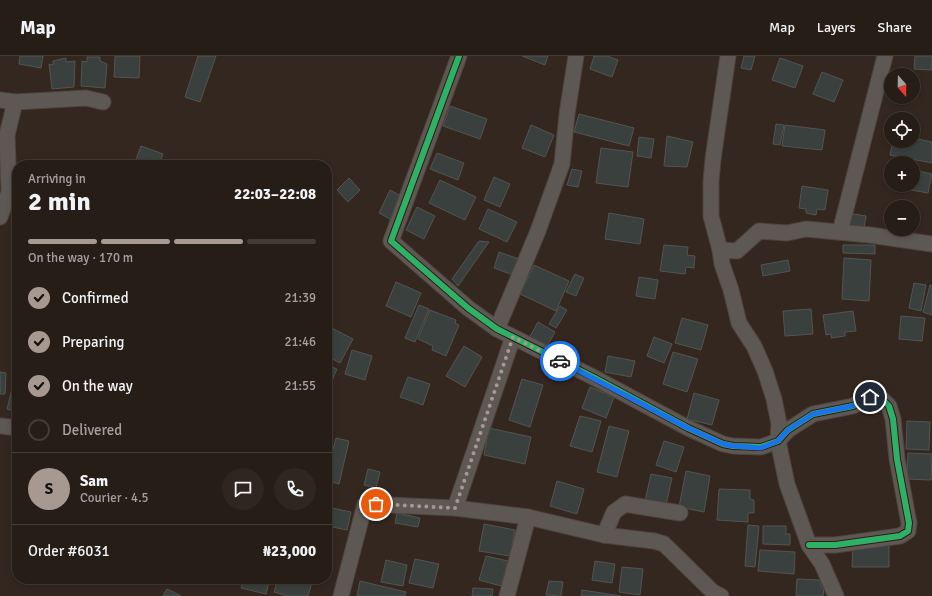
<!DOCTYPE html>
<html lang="en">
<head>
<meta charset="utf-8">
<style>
	:root { --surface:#271d17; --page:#2f2620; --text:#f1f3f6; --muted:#a4a2a1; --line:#433b36; --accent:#a89990 }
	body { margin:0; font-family:Signika,sans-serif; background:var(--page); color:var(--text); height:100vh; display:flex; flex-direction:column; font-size:15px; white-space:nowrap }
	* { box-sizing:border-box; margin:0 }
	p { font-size:13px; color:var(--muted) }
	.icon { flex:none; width:22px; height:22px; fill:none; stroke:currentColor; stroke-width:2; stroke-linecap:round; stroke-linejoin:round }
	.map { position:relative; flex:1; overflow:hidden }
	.sheet { position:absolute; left:12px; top:104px; width:320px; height:424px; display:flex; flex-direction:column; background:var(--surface); border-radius:16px; box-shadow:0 2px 6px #0003,0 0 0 1px var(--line) }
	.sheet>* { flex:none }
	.needle { width:26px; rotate:160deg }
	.tools { position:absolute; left:884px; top:12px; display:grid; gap:8px }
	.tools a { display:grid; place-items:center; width:36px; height:36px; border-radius:50%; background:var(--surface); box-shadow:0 2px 6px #0003,0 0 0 1px var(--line); font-size:20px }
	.pin { position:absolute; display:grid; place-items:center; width:34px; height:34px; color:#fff; margin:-17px; border:2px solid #fff; border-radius:50%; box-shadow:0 1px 4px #0007 }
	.courier { position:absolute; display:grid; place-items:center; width:40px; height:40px; margin:-20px; border:3px solid #1a73e8; border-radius:50%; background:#fff; color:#222; box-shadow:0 1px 5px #0007 }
	.summary em { font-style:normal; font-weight:800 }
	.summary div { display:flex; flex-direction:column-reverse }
	.summary { display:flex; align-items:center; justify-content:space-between; height:68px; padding:0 16px }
	h1 { font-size:26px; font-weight:800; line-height:30px }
	.bar { display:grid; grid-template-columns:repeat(4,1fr); gap:6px 4px; align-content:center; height:48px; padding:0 16px }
	.bar i { height:5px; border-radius:3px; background:var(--line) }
	.bar .active { background:var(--accent) }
	.bar p { grid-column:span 4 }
	.line { display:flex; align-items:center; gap:10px; padding:0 16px; border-top:1px solid var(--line) }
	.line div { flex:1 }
	.round { display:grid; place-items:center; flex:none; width:42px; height:42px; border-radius:21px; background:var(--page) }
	ol { padding:0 16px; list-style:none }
	li { display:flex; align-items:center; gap:12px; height:44px }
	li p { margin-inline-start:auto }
	li .icon { padding:4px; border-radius:50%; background:var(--accent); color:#111; stroke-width:4 }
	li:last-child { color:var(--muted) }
	li i { width:22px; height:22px; border:2px solid var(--line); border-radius:50% }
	header { display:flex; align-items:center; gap:24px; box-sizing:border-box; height:56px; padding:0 20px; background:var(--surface); border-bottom:1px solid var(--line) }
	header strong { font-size:19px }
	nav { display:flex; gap:22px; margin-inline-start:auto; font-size:14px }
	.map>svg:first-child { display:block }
</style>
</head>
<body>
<header>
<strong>Map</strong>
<nav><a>Map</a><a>Layers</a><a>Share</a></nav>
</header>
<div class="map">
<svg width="932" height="540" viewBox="0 0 932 540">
	<rect width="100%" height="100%" fill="#34271f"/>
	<g fill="#3a403e" stroke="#535452">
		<polygon points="20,0 43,0 41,12 19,8"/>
		<polygon points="115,0 140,0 139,22 114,21"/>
		<polygon points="198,0 216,0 200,46 185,41"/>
		<polygon points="522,0 548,0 545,9"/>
		<polygon points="594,0 607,0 618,4 612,21 590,13"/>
		<polygon points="744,0 755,0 751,14 741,12"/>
		<polygon points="915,0 932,0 932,14 914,13"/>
		<polygon points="87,1 100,1 100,5 107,8 105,32 81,30 82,5 87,6"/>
		<polygon points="66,2 66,6 75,5 74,31 52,33 49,8 53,9 53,5"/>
		<polygon points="780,2 803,10 795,32 772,24"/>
		<polygon points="822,16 843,24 834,46 813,38"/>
		<polygon points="450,50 487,63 480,83 443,70"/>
		<polygon points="579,58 634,72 629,90 574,76"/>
		<polygon points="776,68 784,69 780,89 773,88"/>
		<polygon points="531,69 554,79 545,101 522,92"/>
		<polygon points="785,69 825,74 822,94 782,90"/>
		<polygon points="667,80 693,86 687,111 664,110"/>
		<polygon points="639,81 654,83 651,102 637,100"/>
		<polygon points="913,82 932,86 932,107 890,99 893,85 913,85"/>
		<polygon points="141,90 163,98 159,109 134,109"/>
		<polygon points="601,92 633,96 628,131 596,127"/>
		<polygon points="437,97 464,107 458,124 430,113"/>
		<polygon points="572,113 582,115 578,131 567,129"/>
		<polygon points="913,114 932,118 928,137 894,131 895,129 913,129"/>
		<polygon points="494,121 510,128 500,151 484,144"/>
		<polygon points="349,122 360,134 348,146 337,134"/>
		<polygon points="440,124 476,141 465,164 429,147"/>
		<polygon points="802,130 828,134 825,154 817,153 816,159 806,157 806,153 799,152"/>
		<polygon points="390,134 401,140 390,163 379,157"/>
		<polygon points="417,151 435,160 424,183 406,174"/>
		<polygon points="488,153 517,166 507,186 479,173"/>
		<polygon points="609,157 644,163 640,188 605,183"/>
		<polygon points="847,157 866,160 864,172 845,170"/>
		<polygon points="479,185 489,186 458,230 452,223"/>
		<polygon points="664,189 688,191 687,199 695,200 694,212 686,211 685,218 660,215"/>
		<polygon points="843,189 875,189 875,198 843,197"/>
		<polygon points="499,196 519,203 513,219 494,212"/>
		<polygon points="844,202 871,204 869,245 842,243"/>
		<polygon points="788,204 790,215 763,220 761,209"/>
		<polygon points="534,209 569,225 556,255 520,238"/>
		<polygon points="575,218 584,222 576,240 566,236"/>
		<polygon points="639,221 658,224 655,243 636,240"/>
		<polygon points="396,226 421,237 411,261 386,250"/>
		<polygon points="914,227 926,229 921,255 909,252"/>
		<polygon points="930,229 932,230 932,259 923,256"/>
		<polygon points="419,249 429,253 415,286 405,282"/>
		<polygon points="560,250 567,254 556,272 549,268"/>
		<polygon points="811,253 813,278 785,280 783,255"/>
		<polygon points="430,254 456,264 455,267 459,269 446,300 432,294 433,290 418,283"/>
		<polygon points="853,255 856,275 845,276 845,280 831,282 831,278 826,279 823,259"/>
		<polygon points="901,260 925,262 922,285 899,283"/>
		<polygon points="682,262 708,269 701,294 675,287"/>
		<polygon points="538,266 555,276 546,292 529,282"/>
		<polygon points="328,270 353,283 340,307 327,300 327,273"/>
		<polygon points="654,281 672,288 664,307 647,300"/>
		<polygon points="464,290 482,301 465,331 446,320"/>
		<polygon points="352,294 372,300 365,324 345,318"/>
		<polygon points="673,296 698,303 687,336 663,328"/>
		<polygon points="608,300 635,305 631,321 605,316"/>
		<polygon points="327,309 337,313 327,336"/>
		<polygon points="0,316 6,317 5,338 0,338"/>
		<polygon points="15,321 17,321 17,356 7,353"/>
		<polygon points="408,321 430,328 423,349 400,341"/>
		<polygon points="522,323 543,329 530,371 509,364"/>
		<polygon points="590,331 614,341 606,362 582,352"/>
		<polygon points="694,337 719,344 712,369 687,363"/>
		<polygon points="580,360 601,365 592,396 570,390"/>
		<polygon points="907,365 930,366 929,394 906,393"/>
		<polygon points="609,370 629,375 617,421 597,416"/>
		<polygon points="489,372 531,381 525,408 484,399"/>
		<polygon points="336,382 349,385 339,428 327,425 327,416"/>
		<polygon points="664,385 684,391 676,416 656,409"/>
		<polygon points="908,397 932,398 931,424 907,423"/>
		<polygon points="368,413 380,416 376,432 364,429"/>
		<polygon points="686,415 710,420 704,456 679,451"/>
		<polygon points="651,418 672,422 666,449 645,445"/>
		<polygon points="557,425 584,433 577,458 550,450"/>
		<polygon points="719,433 750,434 750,443 754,444 754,457 748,457 748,466 717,464"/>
		<polygon points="332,452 351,456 347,474 328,470"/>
		<polygon points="397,457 420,462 418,471 395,467"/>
		<polygon points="484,468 515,474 510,500 479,495"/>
		<polygon points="748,469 759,470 755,511 745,510"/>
		<polygon points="763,470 786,470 786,478 790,478 790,489 763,488"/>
		<polygon points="853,488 889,488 889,511 852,511"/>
		<polygon points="760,494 795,496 794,518 758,515"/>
		<polygon points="486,500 508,505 501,530 479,524"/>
		<polygon points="415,503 439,508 433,532 409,527"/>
		<polygon points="386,504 407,509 403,530 381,526"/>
		<polygon points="595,505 615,508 612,527 592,524"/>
		<polygon points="622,511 643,513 640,539 619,536"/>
		<polygon points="243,523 270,523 266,538 241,532"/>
		<polygon points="278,523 313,523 308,540 287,540 274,536"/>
		<polygon points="797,523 821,524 821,531 824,531 823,540 796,540"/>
		<polygon points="360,525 406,536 405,540 357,540"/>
		<polygon points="549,525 563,526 561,540 546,539"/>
		<polygon points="473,532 493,533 492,540 472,540"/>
		<polygon points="167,533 181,540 163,540"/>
		<polygon points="582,534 621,540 581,540"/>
	</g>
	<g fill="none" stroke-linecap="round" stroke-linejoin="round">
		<g stroke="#4f443d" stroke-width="17">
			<g id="street">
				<polyline points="459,0 391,185 468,252 497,273 593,321 688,372 723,388 733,390 761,391 778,385 788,374 813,358 853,350 870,341 881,342 889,350 893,363 897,403 909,467 908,475 900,480 835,489 809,489"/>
				<polyline points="728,0 713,103 711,125 711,160 720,194 722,208 731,234 739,267 754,290 765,315 774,343 779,368 778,385 787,428 809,489 822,508 836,540"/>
				<polyline points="0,44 15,46"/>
				<polyline points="0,161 9,136 7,79 15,46 86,42 103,46"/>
				<polyline points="840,176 885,0"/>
				<polyline points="720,194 737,195 759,175 787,177 806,173 870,179 932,188"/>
				<polyline points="497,273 538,175 562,108 567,58 576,0"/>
				<polyline points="0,370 10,371"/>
				<polyline points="455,452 513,281"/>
				<polyline points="604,479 614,456 625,448 680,457"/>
				<polyline points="341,540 365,448 455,452 528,461 604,479 654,485 664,488 713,536 721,540"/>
				<polyline points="507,540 528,461"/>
			</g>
		</g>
		<use href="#street" stroke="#5e5855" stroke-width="15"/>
		<g stroke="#321c0d" stroke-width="8">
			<polyline id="cycleway" points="459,0 391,185 468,252 497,273 593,321 688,372 723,388 733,390 761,391 778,385 788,374 813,358 853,350 870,341 881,342 889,350 893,363 897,403 909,467 908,475 900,480 835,489 809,489"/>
		</g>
		<use href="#cycleway" stroke="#2db169" stroke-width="6"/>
	</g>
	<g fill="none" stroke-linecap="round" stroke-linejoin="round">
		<polyline stroke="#a89990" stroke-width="4" stroke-dasharray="0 7.2" points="376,448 455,452 513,281 560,305"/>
		<polyline stroke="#1a73e8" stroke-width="5" points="560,305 688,372 723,388 733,390 761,392 778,385 788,374 813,358 853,350 870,341"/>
	</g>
</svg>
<div class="tools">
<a><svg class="needle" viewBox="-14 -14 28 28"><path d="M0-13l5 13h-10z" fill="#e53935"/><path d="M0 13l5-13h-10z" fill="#a4a2a1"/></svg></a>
<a><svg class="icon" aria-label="locate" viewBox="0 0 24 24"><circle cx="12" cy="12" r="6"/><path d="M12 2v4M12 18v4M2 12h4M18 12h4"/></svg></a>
<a>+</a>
<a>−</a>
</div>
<div class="pin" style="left:376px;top:448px;background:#ea580c"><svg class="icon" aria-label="bag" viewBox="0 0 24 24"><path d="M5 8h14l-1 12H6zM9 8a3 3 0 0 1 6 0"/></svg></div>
<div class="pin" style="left:870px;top:341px;background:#1f2937"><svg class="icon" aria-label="home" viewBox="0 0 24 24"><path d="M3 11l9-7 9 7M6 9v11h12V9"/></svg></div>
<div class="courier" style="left:560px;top:305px"><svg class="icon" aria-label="car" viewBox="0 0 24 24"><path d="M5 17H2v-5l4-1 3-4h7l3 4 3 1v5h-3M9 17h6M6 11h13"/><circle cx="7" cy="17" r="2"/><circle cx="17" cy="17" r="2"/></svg></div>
<section class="sheet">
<div class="summary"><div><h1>2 min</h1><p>Arriving in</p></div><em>22:03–22:08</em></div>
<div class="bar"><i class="active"></i><i class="active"></i><i class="active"></i><i></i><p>On the way · 170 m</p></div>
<ol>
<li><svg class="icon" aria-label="check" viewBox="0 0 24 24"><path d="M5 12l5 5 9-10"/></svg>Confirmed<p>21:39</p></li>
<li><svg class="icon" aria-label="check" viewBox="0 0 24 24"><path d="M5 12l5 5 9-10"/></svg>Preparing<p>21:46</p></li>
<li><svg class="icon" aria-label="check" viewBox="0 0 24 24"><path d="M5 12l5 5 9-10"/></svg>On the way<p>21:55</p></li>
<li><i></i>Delivered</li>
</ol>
<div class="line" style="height:72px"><b class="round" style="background:var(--accent);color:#111">S</b><div><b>Sam</b><p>Courier · 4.5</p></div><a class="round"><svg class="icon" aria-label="chat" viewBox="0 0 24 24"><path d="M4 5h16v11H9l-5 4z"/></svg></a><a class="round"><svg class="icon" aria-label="phone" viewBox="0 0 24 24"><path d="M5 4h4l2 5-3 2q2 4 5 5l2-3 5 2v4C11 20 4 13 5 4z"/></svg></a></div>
<div class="line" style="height:52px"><div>Order #6031</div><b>₦23,000</b></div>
</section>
</div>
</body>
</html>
